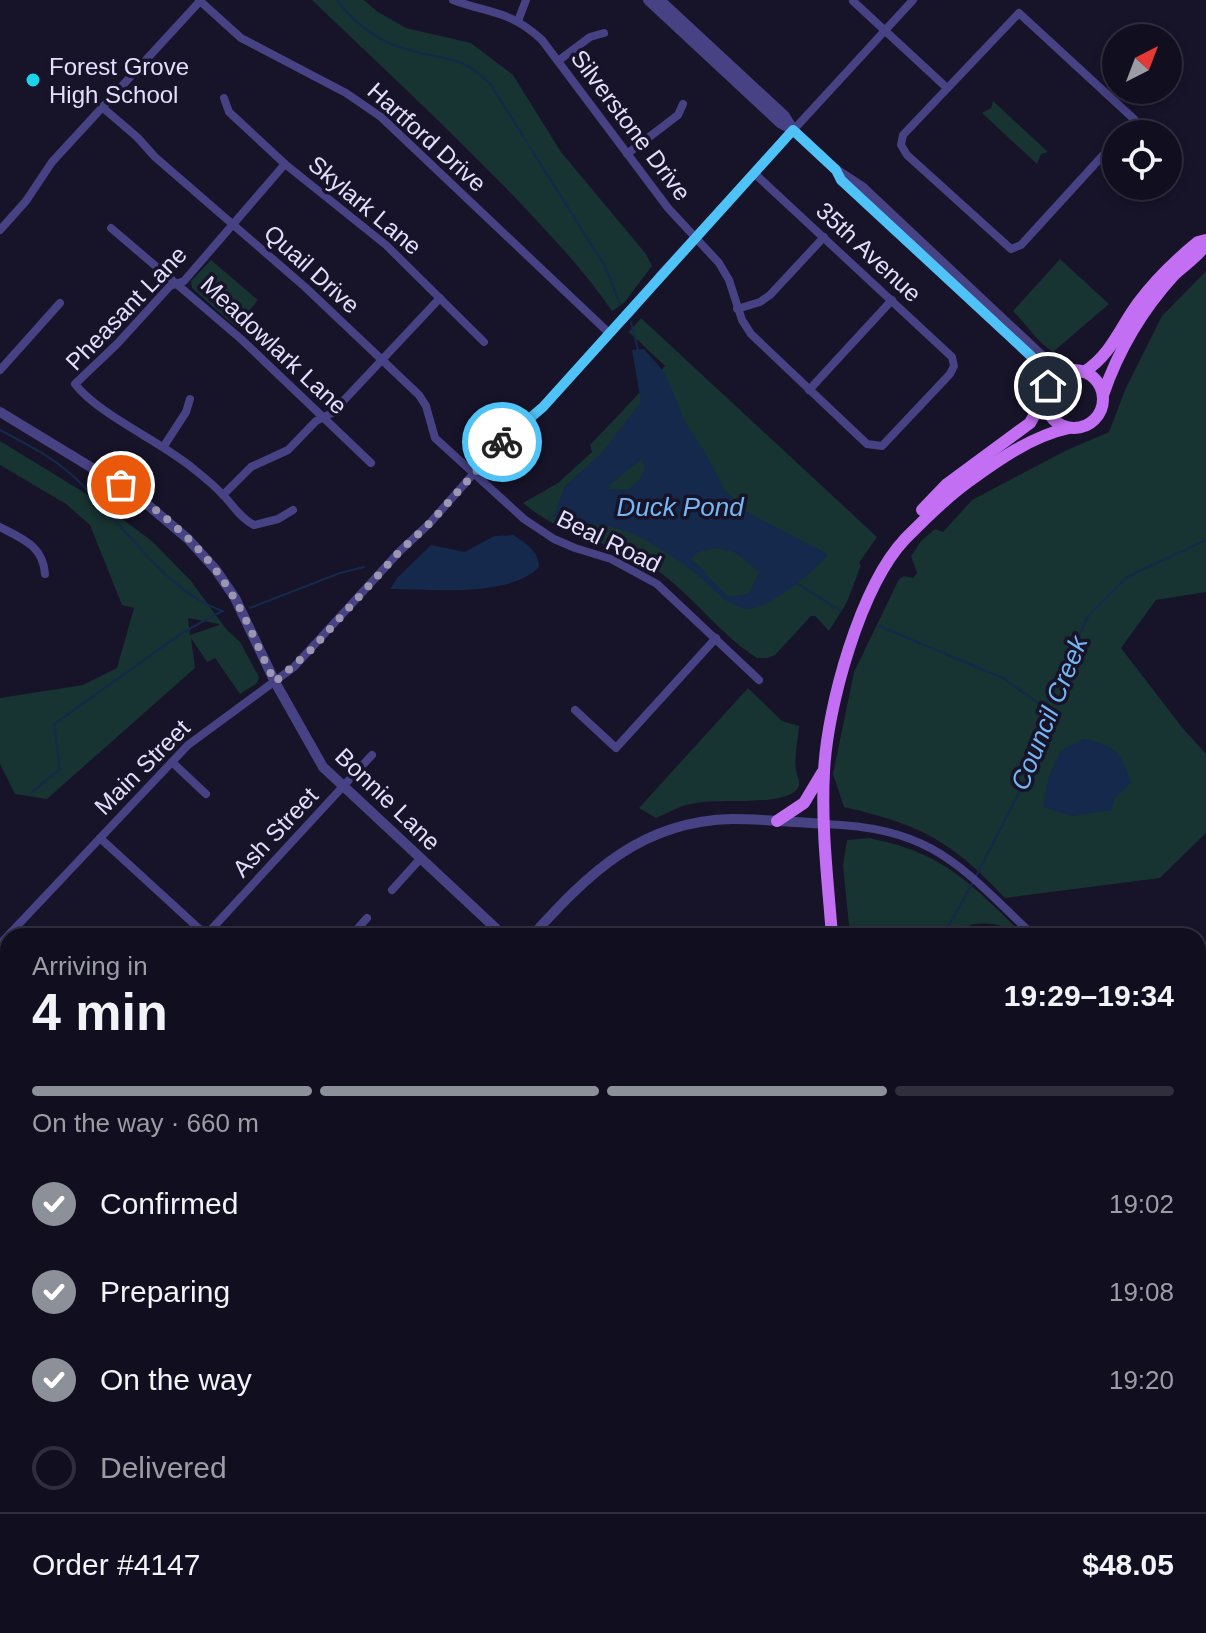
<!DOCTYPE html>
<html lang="en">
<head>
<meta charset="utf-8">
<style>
	:root { --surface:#110e1f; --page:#1e1c2c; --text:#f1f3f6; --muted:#9c9ca4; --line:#302e3d; --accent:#8c9099 }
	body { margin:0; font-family:Arial,sans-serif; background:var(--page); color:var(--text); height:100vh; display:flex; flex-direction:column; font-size:30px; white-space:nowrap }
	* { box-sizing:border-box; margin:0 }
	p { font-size:26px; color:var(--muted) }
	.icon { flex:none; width:44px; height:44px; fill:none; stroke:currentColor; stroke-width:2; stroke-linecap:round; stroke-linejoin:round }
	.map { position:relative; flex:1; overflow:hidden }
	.sheet { position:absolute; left:0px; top:928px; width:1206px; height:706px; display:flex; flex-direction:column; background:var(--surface); border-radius:24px 24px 0 0; box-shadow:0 4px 12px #0003,0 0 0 2px var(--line) }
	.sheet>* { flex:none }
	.needle { width:52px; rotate:42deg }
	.fabs { position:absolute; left:1102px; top:24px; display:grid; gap:16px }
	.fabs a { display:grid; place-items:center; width:80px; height:80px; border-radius:50%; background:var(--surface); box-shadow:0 4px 12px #0003,0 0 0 2px var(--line); font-size:40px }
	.pin { position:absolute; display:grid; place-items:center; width:68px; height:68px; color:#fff; margin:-34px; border:4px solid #fff; border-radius:50%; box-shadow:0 2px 8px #0007 }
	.courier { position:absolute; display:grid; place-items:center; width:80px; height:80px; margin:-40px; border:6px solid #4fc3f7; border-radius:50%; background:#fff; color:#222; box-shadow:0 2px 10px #0007 }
	.head em { font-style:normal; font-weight:700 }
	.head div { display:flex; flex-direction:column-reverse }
	.head { display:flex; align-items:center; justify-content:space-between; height:136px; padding:0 32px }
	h1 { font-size:52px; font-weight:700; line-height:60px }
	.bar { display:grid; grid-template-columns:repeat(4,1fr); gap:12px 8px; align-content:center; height:96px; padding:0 32px }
	.bar i { height:10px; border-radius:6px; background:var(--line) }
	.bar .active { background:var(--accent) }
	.bar p { grid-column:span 4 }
	.line { display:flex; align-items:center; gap:20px; padding:0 32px; border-top:2px solid var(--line) }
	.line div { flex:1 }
	ol { padding:0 32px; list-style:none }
	li { display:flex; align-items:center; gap:24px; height:88px }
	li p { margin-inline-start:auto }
	li .icon { padding:8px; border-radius:50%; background:var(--accent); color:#fff; stroke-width:4 }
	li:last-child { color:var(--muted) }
	li i { width:44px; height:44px; border:4px solid var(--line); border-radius:50% }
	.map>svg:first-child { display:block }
</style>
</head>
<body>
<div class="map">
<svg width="1206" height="1633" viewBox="0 0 1206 1633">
	<rect width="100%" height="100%" fill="#171329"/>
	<g fill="#173332" fill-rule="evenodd">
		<path d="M312,0h52l14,12 28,16 65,15 42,32 48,77 85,102 6,12 -28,37 -12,8c-31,-45 -69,-84 -107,-124 -63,-64 -128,-125 -193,-187z"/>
		<polygon points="993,101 1048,152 1041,154 1037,164 982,113 991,108"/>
		<path d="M1060,259l49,45 -56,48c-16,-10 -27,-28 -40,-41z"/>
		<polygon points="211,260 258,300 236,327 192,288 191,281"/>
		<path d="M1206,271v321l-50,8 -35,48 60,78 25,28v79l-46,45 -155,20c-55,-58 -84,-73 -161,-91l-11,-33 21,-102 45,-93 5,-3 9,2 4,-5 -6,-17 10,-15 14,-12 8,3 29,-32 95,-50 42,-18 16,-42 37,-74z"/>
		<path d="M641,318l236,219 -18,26 2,2 -14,37 -18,29 -14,-15h-4l-36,39 -7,3h-11c-38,-24 -65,-64 -102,-89 -44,-29 -90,-30 -132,-66l35,-20 34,-31 -2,-7 75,-79 -36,-34z"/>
		<path d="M0,441l98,60 54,40 39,40 35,48 14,13 19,35 -2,6 -17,11 -25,-36 -8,4 -16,-24 4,30 -148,131 -32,-5 -15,-30v-66l83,-13 34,-17 17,-60 -12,-3 -32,-80 -24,-21 -66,-39zM188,618l31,6v1l-29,10z"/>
		<path d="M748,688l34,33 17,5c-1,14 -5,30 -3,44 1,7 5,11 2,18 -11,19 -79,10 -102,15 -14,2 -27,9 -40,15l-17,-10z"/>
		<path d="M869,838c75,15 100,44 153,95 -19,-7 -32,-12 -52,-8l-5,11h-115l-7,-71 4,-25z"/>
		<polygon points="0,1085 8,1092 8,1398 0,1404"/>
		<polygon points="1198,1103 1206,1111 1206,1519 1198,1528"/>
		<polygon points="397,1626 577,1626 584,1633 391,1633"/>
		<polygon points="786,1626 908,1626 911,1633 887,1633 863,1628 852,1633 836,1633 813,1628 809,1633 795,1633"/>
		<polygon points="944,1626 1121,1626 1123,1633 946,1633"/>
	</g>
	<g fill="#14294c" fill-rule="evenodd">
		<path d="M644,349l21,24 20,49 22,34 17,33 19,21 84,44c-6,14 -63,57 -79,55 -26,-4 -39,-27 -59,-41 -18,-13 -49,-34 -70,-39 -19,-6 -42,-6 -62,-8l-2,-7 10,-28 37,-33 39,-51 -9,-52zM642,459c7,15 -3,21 -14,31l-19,-1v-4zM716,548l18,4 26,20 -12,22 -18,3c-15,-10 -24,-26 -39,-38l7,-7z"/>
		<path d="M513,535c13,8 26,16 26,32 -30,31 -108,22 -149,22l8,-12 33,-32 34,7 29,-16z"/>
		<path d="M1084,739c33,7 37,14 47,44l-16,15 -4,12 -39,6 -29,-9 6,-31 12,-26z"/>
	</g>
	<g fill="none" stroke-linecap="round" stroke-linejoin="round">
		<g stroke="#14294c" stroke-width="2">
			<path d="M337,0c18,25 45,44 76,51 36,10 49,4 78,34l115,183 14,36"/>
			<polyline points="631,322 638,350"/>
			<path d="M0,430c26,14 51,26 73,46 46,41 91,116 150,135"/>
			<polyline points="548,519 558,515"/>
			<polyline points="795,582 841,611"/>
			<polyline points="250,608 340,573 364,567"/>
			<polyline points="879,626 1003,678 1044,707"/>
			<polyline points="32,792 60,769 54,724 182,633 222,611"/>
			<polyline points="976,876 1026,779 1045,707 1088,616 1127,577 1206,540"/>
			<polyline points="943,936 973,882"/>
			<polyline points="1068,1626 1069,1633"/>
		</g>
		<g stroke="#464284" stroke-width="8">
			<polyline points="199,0 241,38 346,93 381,117 609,333"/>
			<path d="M453,0c37,14 57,10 89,40l126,168 51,55 10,17 13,40 9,14 116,110 15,2 68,-72 4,-8 -2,-9 -198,-184"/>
			<polyline points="853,1 947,88"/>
			<polyline points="518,21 526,0"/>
			<polyline points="558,61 590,37 604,33"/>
			<polyline points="224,98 229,112 285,164 386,245 484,342"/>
			<polyline points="102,107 137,137 155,157 305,287 419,395 426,406 435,438 524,519 554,539 575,548 611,559 657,584 759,680"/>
			<polyline points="1116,141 1021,245 1011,249 907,155 901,145 903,135 1019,13 1135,120 1122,134"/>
			<polyline points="627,154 678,115 683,104"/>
			<path d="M285,164l-101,117 -14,5 -53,58 -42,40c25,32 86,57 120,86 10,8 20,16 28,25 10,10 18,24 31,30l24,-6 15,-9"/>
			<polyline points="111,228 241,339 371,463"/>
			<polyline points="0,230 26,201 52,162 201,0"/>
			<polyline points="737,309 760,302 770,295 824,237"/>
			<polyline points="0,370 60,303"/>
			<polyline points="809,390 892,300"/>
			<polyline points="164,446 186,412 190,399"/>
			<polyline points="223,495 251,467 288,450 316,421 332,413 440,298"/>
			<path d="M0,527c23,12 43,19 45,47"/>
			<polyline points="575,710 616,748 716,638"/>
			<polyline points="172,762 206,794"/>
			<path d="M824,824c110,4 135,41 210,112"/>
			<polyline points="100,838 206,935 372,755"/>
			<polyline points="392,890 420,859"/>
			<polyline points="351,936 367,918"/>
			<polyline points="0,944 188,745 294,667 400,551 430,523 504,439 543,407 609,333 630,313 660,275 913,0"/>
			<polyline points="1198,1090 1206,1098"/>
			<polyline points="136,1626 144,1633"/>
			<polyline points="283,1626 291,1633"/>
			<polyline points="771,1626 778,1633"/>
			<polyline points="332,1633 339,1626"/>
		</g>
		<g stroke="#464284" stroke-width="10">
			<polyline points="648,0 780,123 793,130 836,170 862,187 1043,357 1069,370"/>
			<polyline points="660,0 785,116 793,129"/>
			<polyline points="839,175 1031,356 1043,372 1048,386"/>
			<polyline points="0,412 135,494 188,539 216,570 235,598 275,682 323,767 504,936"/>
			<path d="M532,936c57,-63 109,-115 200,-117 30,0 61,3 92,5"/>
			<polyline points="0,1504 8,1497"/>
		</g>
		<g stroke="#c36ff3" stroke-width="12">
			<circle cx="1074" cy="399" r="29"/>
			<path d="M1084,372c28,-18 36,-45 55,-70 17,-23 37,-42 59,-60l8,-2"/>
			<path d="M1103,395c15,-44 40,-86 71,-120 10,-10 24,-18 32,-31"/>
			<polyline points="922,510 947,484 1030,423 1045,396"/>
			<polyline points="777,821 804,803 822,773"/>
			<path d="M832,936c-4,-54 -11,-109 -8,-164 3,-65 36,-185 81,-233 20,-20 40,-40 63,-57 30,-22 64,-46 101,-54"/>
			<polyline points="928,1626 930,1633"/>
		</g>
	</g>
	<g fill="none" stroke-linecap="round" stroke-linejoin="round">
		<path stroke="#9b97b2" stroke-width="8" stroke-dasharray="0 14.4" d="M121,485c41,27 81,61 107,103 19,29 31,63 47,94l37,-33 88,-98 30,-28 72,-81"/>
		<polyline stroke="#4fc3f7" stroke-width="10" points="502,442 543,407 793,130 836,170 841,180 1031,356 1043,372 1048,386"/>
	</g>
	<circle fill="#1bd4ec" stroke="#171329" stroke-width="3" cx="33" cy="80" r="8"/>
	<g text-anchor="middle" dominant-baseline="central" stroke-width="7" stroke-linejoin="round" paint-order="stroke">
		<g font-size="24" fill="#e2defc" stroke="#171329" text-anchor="start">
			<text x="49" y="66">Forest Grove<tspan x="49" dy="28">High School</tspan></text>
		</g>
		<g font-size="24" fill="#e2defc" stroke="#171329">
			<text transform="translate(631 125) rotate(53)">Silverstone Drive</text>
			<text transform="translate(427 137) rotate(42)">Hartford Drive</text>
			<text transform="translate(365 205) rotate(40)">Skylark Lane</text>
			<text transform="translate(869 252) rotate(43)">35th Avenue</text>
			<text transform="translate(312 269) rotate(42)">Quail Drive</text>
			<text transform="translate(126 308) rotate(-46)">Pheasant Lane</text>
			<text transform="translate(274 345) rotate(43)">Meadowlark Lane</text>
			<text transform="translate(609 541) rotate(26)">Beal Road</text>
			<text transform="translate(142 767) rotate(-45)">Main Street</text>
			<text transform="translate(388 799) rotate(44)">Bonnie Lane</text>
			<text transform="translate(275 832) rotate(-47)">Ash Street</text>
		</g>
		<g font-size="26" font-style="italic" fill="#75b7f3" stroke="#171329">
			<text x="680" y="507">Duck Pond</text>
			<text transform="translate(1049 713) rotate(-68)">Council Creek</text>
		</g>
	</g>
</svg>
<div class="fabs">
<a><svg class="needle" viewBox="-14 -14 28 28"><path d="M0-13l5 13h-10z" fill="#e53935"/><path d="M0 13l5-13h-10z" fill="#9c9ca4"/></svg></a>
<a><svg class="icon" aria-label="locate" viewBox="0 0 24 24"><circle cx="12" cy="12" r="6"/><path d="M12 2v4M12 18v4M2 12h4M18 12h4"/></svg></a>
</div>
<div class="pin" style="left:121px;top:485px;background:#ea580c"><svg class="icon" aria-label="bag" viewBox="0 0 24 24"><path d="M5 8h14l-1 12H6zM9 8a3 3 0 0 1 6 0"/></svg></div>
<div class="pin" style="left:1048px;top:386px;background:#1f2937"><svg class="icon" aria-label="home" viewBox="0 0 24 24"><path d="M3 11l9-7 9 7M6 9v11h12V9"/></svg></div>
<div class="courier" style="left:502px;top:442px"><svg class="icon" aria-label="bike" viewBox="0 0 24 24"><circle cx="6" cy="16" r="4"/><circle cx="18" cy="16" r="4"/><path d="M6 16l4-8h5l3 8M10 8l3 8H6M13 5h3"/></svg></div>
<section class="sheet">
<div class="head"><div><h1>4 min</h1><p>Arriving in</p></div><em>19:29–19:34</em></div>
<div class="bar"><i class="active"></i><i class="active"></i><i class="active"></i><i></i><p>On the way · 660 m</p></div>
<ol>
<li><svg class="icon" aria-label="check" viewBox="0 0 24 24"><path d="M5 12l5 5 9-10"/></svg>Confirmed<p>19:02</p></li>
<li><svg class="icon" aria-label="check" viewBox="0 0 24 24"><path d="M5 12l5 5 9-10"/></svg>Preparing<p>19:08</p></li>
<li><svg class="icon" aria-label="check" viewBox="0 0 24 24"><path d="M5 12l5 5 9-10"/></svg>On the way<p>19:20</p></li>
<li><i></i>Delivered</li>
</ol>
<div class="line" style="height:104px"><div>Order #4147</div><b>$48.05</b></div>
</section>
</div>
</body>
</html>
